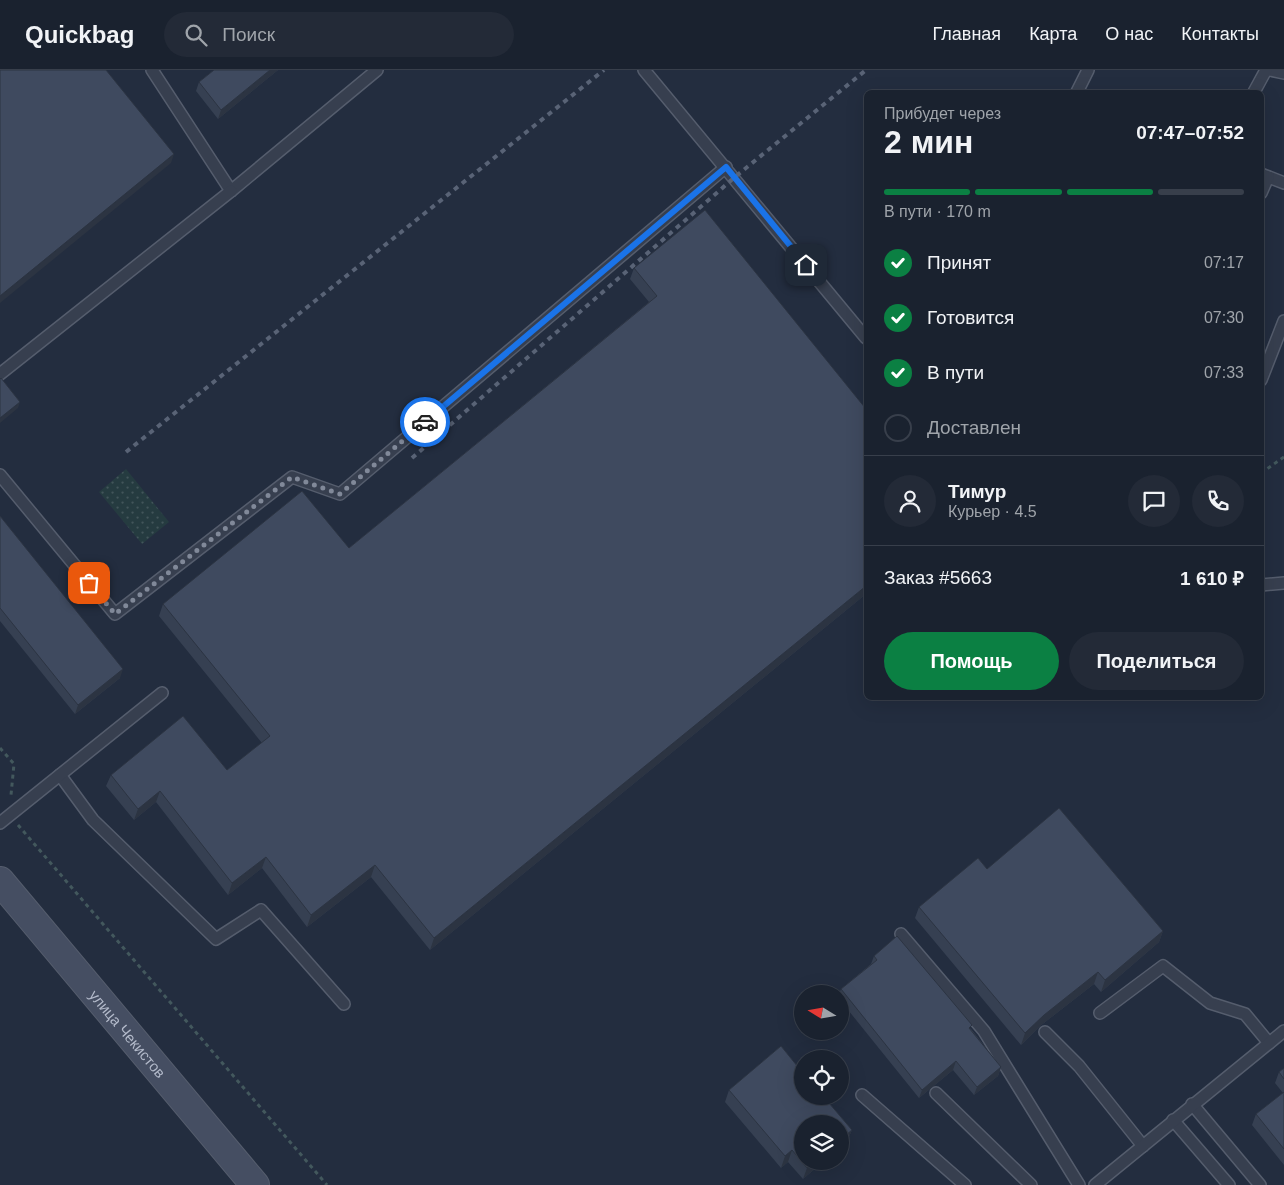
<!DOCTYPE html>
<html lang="ru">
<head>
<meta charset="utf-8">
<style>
	:root { --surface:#1a222f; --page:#232a37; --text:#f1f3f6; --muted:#9fa4aa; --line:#383f4b; --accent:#0b8043 }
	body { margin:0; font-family:Helvetica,sans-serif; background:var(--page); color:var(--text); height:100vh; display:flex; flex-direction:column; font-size:19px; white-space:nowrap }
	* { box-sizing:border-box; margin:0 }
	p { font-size:16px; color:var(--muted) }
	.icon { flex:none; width:28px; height:28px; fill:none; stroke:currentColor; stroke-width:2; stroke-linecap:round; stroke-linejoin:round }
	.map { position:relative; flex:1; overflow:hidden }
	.panel { position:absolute; left:864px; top:20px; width:400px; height:610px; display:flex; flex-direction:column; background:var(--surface); border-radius:8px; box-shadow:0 5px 20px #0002,0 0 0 1px var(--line) }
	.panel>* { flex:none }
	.needle { width:32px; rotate:281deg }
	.buttons { position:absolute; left:794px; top:915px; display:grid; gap:10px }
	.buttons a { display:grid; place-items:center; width:55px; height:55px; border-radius:50%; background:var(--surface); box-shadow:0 5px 20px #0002,0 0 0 1px var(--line); font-size:25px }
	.pin { position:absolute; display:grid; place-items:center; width:42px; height:42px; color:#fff; margin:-21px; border-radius:10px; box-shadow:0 2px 8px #0006 }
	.courier { position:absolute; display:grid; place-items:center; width:50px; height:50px; margin:-25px; border:4px solid #1a73e8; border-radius:50%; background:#fff; color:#222; box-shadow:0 1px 6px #0007 }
	.headline em { font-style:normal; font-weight:700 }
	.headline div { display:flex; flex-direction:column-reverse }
	.headline { display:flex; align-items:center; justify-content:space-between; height:85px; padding:0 20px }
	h1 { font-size:32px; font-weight:700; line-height:38px }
	.bar { display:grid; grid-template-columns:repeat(4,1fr); gap:8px 5px; align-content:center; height:60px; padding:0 20px }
	.bar i { height:6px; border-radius:4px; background:var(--line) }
	.bar .active { background:var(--accent) }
	.bar p { grid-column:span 4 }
	.line { display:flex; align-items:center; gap:12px; padding:0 20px; border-top:1px solid var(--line) }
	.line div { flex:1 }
	.round { display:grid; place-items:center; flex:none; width:52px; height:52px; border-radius:26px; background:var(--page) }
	ol { padding:0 20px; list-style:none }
	li { display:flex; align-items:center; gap:15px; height:55px }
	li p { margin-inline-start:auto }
	li .icon { padding:5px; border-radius:50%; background:var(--accent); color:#fff; stroke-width:4 }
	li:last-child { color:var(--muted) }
	li i { width:28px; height:28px; border:2px solid var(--line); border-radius:50% }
	.primary-button { display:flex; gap:10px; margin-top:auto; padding:10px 20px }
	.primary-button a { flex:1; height:58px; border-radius:30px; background:var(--accent); color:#fff; font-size:20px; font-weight:700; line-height:58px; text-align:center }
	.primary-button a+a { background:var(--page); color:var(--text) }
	header { display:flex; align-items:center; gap:30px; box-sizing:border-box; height:70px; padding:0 25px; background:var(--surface); border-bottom:1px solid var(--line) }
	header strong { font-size:24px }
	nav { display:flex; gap:28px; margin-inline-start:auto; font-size:18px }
	.search { width:350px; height:45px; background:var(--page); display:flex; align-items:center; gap:12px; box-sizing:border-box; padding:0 18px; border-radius:28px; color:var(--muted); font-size:19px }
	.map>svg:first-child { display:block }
</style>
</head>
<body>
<header>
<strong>Quickbag</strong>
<div class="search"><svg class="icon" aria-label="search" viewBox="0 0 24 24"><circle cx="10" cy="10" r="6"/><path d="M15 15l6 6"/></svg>Поиск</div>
<nav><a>Главная</a><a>Карта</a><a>О нас</a><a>Контакты</a></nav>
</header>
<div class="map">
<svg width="1284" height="1115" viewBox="0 0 1284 1115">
	<defs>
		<pattern id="grass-dots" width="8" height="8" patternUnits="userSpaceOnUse" patternTransform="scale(1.25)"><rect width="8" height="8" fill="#253b40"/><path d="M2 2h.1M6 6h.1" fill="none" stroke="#42555a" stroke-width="1.8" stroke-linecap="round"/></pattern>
	</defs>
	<rect width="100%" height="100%" fill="#232d3f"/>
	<polygon fill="url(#grass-dots)" points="126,399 169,452 142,474 99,422"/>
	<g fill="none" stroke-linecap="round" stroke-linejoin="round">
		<g stroke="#555d6d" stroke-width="14">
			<g id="service">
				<polyline points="152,0 231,121 377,0"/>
				<polyline points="644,0 866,268"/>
				<polyline points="1270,0 1284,3"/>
				<polyline points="1077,22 1088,0"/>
				<polyline points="1254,22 1266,0"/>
				<polyline points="1261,104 1284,113"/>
				<polyline points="1261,123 1268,107"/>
				<polyline points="0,304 231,121"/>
				<polyline points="1261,310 1284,251"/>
				<polyline points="0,405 115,544 292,407 340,424 726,97"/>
				<polyline points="1261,515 1284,513"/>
				<polyline points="60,705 93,750 216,869 261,840 344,934"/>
				<polyline points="0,753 162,623"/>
				<polyline points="901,864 984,961 1079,1115"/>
				<polyline points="1100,943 1163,896 1210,933 1245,944 1269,973"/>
				<polyline points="1045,962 1079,996 1143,1076"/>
				<polyline points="936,1023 1031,1115"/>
				<polyline points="862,1025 965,1115"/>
				<polyline points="1192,1034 1260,1115"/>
				<polyline points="1173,1050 1229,1115"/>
				<polyline points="1095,1115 1284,961"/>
			</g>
		</g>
		<g stroke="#555d6d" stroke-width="30">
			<g id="secondary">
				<path id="s1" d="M0,811l255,304"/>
			</g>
		</g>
		<g stroke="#43585d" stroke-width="3" stroke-dasharray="4 4" stroke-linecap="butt">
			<polyline points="1261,403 1284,387"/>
			<polyline points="0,678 14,694 11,725"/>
			<polyline points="18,755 327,1115"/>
		</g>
		<use href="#service" stroke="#373f4f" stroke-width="11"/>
		<use href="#secondary" stroke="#454e62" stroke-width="28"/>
		<g stroke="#596376" stroke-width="4" stroke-dasharray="5 5" stroke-linecap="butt">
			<polyline points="126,382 604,0"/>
			<polyline points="412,388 735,107 866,0"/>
		</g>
	</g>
	<g fill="#364052">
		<polygon points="214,0 278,0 218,49 196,21 199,12"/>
		<polygon points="634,198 866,339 866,524 430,880 371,807 307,857 262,798 228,825 156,732 134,750 106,716 111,705 227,700 262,673 159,546 163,534 349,478 649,232 630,209"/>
		<polygon points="0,446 120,608 75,644 0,551"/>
		<polygon points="987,799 1163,861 1159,872 1101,922 1094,914 1040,956 1021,975 915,848 919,837"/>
		<polygon points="874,886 971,959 1001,997 998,1006 974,1025 953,1000 919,1028 840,930 840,924 839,924 841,919 871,894"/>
		<polygon points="781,976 802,1002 802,1026 823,1026 852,1060 847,1071 840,1078 840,1054 802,1054 802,1091 824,1091 803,1109 788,1092 781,1098 725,1032 729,1020"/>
		<polygon points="1284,998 1284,1095 1252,1055 1256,1044 1283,1023 1275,1013 1279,1002"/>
	</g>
	<g fill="#2c3442">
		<polygon points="270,0 278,0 218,49 221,40"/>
		<polygon points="174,84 171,93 0,233 0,226"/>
		<polygon points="20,332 18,338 0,353 0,348"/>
		<polygon points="866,516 866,524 430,880 434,868"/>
		<polygon points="123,599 120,608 75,644 78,635"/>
		<polygon points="160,721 156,732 134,750 138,739"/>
		<polygon points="266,787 262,798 228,825 232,813"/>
		<polygon points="375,795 371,807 307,857 311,845"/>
		<polygon points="1163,861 1159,872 1101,922 1105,910"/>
		<polygon points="1098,902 1094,914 1040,956 1021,975 1025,963 1044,945"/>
		<polygon points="956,991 953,1000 919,1028 922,1020"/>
		<polygon points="1001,997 998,1006 974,1025 977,1017"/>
		<polygon points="852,1060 847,1071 840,1078 840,1070"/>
		<polygon points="792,1080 788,1092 781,1098 785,1086"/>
		<polygon points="815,1091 824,1091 803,1109 807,1098"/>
	</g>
	<g fill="#3f4a5f" stroke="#2c3442">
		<polygon points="0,0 106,0 174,84 0,226"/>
		<polygon points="214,0 270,0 221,40 199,12"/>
		<polygon points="705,140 866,339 866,516 434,868 375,795 311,845 266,787 232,813 160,721 138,739 111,705 183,646 227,700 270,666 163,534 302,421 349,478 657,226 634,198"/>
		<polygon points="1,308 20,332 0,348 0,309"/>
		<polygon points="0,446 123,599 78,635 0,538"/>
		<polygon points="1059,738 1163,861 1105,910 1098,902 1044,945 1025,963 919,837 978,788 987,799"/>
		<polygon points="897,866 972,955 969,958 1001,997 977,1017 956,991 922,1020 841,919 877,890 874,886"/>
		<polygon points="781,976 802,1002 802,1026 823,1026 852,1060 840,1070 840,1054 802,1054 802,1091 815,1091 807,1098 792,1080 785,1086 729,1020"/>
		<polygon points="1284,998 1284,1009 1279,1002"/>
		<polygon points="1284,1022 1284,1079 1256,1044"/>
	</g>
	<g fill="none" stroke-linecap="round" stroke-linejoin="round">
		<polyline stroke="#818999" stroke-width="5" stroke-dasharray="0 9" points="89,513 115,544 292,407 340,424 425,352"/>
		<polyline stroke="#1a73e8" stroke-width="6" points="425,352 726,97 806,195"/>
	</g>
	<g text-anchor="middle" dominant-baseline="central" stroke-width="4" stroke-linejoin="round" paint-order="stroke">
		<g font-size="15" fill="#b3baca" stroke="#1c2434">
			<text stroke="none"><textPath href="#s1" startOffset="199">улица Чекистов</textPath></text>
		</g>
	</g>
</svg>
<div class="buttons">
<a><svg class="needle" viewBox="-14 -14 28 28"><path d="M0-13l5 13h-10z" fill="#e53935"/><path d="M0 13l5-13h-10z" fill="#9fa4aa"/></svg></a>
<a><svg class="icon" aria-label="locate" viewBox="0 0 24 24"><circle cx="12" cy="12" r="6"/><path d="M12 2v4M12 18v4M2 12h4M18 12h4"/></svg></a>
<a><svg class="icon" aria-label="layers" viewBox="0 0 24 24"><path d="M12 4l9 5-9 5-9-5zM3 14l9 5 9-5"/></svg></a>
</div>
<div class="pin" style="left:89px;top:513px;background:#ea580c"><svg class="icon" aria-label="bag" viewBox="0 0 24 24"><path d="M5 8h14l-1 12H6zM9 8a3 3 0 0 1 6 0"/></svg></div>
<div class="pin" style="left:806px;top:195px;background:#1f2937"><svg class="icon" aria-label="home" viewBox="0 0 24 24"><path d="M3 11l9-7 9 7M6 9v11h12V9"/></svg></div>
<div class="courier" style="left:425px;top:352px"><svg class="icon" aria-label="car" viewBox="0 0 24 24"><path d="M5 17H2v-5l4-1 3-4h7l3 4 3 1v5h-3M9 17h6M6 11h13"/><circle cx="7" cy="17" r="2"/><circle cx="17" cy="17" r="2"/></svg></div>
<section class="panel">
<div class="headline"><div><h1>2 мин</h1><p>Прибудет через</p></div><em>07:47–07:52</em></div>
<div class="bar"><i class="active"></i><i class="active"></i><i class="active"></i><i></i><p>В пути · 170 m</p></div>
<ol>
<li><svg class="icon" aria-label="check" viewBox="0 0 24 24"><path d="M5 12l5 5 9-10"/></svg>Принят<p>07:17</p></li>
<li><svg class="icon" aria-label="check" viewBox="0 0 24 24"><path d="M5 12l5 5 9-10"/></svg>Готовится<p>07:30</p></li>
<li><svg class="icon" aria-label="check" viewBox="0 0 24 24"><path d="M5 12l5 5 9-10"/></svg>В пути<p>07:33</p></li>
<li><i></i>Доставлен</li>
</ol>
<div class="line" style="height:90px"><a class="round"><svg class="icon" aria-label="person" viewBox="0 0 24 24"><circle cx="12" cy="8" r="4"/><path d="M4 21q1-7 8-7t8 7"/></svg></a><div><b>Тимур</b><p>Курьер · 4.5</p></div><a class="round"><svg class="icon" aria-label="chat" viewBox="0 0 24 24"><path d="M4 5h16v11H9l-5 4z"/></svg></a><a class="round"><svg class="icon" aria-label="phone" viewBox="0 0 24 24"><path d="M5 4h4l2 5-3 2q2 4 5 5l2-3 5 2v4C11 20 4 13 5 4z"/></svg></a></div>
<div class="line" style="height:65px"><div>Заказ #5663</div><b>1 610 ₽</b></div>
<div class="primary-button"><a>Помощь</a><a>Поделиться</a></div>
</section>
</div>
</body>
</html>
